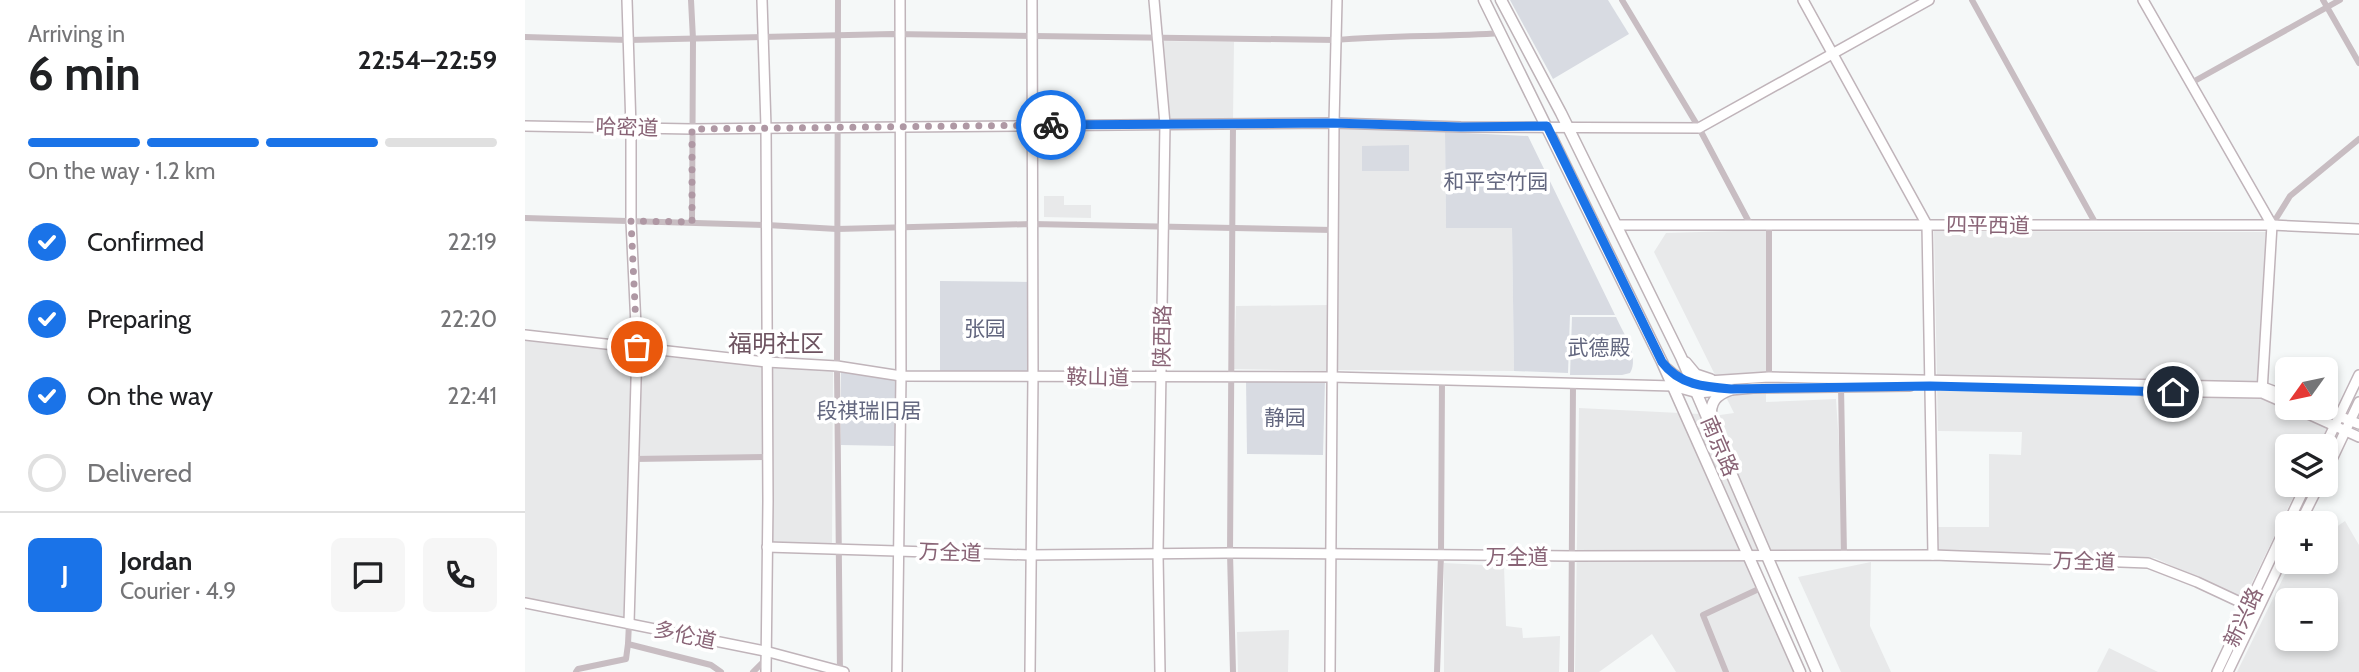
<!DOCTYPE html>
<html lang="en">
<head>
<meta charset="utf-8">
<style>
	:root { --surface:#fff; --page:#f6f6f6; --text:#202124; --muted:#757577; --line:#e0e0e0; --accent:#1a73e8 }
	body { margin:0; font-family:Cabin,"Noto Sans SC",sans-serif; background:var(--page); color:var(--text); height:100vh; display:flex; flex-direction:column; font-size:26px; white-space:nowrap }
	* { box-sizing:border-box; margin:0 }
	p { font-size:23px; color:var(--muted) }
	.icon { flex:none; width:38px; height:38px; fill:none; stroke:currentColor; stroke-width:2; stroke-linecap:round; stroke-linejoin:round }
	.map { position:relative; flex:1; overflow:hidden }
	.panel { display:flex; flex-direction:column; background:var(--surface); width:525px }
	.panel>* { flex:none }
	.needle { width:46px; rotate:237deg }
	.fabs { position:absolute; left:1750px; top:357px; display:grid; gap:14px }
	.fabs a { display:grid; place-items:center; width:63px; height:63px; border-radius:10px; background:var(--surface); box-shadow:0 4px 10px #0003; font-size:35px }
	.pin { position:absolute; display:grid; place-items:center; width:60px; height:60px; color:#fff; margin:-30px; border:4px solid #fff; border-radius:50%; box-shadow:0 2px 7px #0007 }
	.courier { position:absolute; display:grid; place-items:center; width:70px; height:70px; margin:-35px; border:5px solid #1a73e8; border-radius:50%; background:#fff; color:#222; box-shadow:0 2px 9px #0007 }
	.summary em { font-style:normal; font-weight:700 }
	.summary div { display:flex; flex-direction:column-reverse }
	.summary { display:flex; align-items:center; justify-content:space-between; height:119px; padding:0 28px }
	h1 { font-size:46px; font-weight:700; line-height:52px }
	.bar { display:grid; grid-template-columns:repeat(4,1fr); gap:10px 7px; align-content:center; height:84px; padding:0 28px }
	.bar i { height:9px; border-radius:5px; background:var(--line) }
	.bar .selected { background:var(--accent) }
	.bar p { grid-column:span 4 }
	.line { display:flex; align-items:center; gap:18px; padding:0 28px; border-top:2px solid var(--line) }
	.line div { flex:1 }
	.round { display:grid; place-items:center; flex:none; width:74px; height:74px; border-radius:10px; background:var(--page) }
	ol { padding:0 28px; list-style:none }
	li { display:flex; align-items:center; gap:21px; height:77px }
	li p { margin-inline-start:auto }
	li .icon { padding:7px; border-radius:50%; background:var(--accent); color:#fff; stroke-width:4 }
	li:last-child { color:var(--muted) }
	li i { width:38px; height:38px; border:4px solid var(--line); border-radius:50% }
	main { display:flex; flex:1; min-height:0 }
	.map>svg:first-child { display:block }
</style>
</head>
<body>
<main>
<section class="panel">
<div class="summary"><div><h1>6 min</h1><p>Arriving in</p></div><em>22:54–22:59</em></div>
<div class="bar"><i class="selected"></i><i class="selected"></i><i class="selected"></i><i></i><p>On the way · 1.2 km</p></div>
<ol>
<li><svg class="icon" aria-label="check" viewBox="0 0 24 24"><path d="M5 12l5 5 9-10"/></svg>Confirmed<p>22:19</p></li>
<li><svg class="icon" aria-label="check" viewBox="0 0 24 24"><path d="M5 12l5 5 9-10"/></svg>Preparing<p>22:20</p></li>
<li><svg class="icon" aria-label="check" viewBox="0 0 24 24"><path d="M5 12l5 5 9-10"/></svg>On the way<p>22:41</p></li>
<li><i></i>Delivered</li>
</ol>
<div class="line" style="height:126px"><b class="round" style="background:var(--accent);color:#fff">J</b><div><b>Jordan</b><p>Courier · 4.9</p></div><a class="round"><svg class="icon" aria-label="chat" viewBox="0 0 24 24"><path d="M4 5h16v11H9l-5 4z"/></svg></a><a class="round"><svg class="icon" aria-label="phone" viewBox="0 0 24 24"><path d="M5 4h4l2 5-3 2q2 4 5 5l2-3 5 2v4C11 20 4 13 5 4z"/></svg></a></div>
</section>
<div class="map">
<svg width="1834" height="672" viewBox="0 0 1834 672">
	<rect width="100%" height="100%" fill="#f5f8f8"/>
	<g fill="#e8e9ea" fill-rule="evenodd">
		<polygon points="636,41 709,42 708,121 643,123"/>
		<polygon points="812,127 920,132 921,228 987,228 989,371 813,370"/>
		<polygon points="519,196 539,196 539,205 566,205 566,218 519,217"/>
		<polygon points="1242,230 1241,402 1311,399 1321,553 1220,552 1270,672 1151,672 1127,634 1074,672 1050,672 1054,408 1195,415 1209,413 1129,252 1141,233"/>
		<polygon points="1409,231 1741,232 1734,396 1804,427 1794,446 1762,446 1762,485 1774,485 1719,599 1630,558 1414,552 1413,527 1464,527 1464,454 1496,455 1497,432 1413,431"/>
		<polygon points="804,305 804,371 709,369 711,306"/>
		<polygon points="0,338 241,364 243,459 108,461 103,619 0,600"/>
		<polygon points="247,366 308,371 307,544 247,544"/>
		<path d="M1820,521l14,24v127h-122l54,-110h35v-28zM1762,600h39v39h-39z"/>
		<polygon points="1346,562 1345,626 1366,672 1316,672 1273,577"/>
		<polygon points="919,563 979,566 981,626 997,628 998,638 1035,636 1034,672 919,672"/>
		<polygon points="764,630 763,672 713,672 712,632"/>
		<polygon points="1584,648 1633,672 1572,672"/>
	</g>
	<g fill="#d8dbe2">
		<polygon points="985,0 1083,0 1104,34 1028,79"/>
		<polygon points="920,132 1003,136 1090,315 1045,315 1043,373 989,371 987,228 921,228"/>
		<polygon points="884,145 884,171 837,171 837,146"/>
		<polygon points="415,281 505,282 506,373 415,373"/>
		<path d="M1047,317h44c7,16 24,40 14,56l-8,2h-52z"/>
		<polygon points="316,369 374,375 371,446 316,445"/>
		<polygon points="721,379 800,380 798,455 722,454"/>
	</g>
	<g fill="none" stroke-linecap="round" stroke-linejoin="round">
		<g stroke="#c0b4ba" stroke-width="12">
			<g id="secondary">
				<polyline points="102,0 106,128 106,221 112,347 104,623"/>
				<polyline points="237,0 241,127 243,501 241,672"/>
				<polyline points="629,0 640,124 633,555 635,672"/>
				<polyline points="1278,0 1402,225 1408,555"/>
				<polyline points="1618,0 1747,225 1737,392"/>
				<polyline points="0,126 167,129 809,123 936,127 1174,128 1404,0"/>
				<polyline points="1092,225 1747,225 1834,229"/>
				<polyline points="0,335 242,362 312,366 376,376 807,377 1148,386 1168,382 1244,377 1738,387 1762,396"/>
				<polyline points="1161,362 1171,374 1186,379"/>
				<polyline points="1151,387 1173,393 1228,388 1385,386"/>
				<polyline points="1619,391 1737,393 1762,404"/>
				<polyline points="1770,408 1834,437"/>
				<polyline points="1794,408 1834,424"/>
				<polyline points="1800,446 1834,375"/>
				<polyline points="1801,472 1834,402"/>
				<polyline points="1763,523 1781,485"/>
				<polyline points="1775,523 1794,485"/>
				<polyline points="242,547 505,555 705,553 1048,556 1408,555 1623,563 1672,582 1732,610"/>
				<polyline points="0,603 240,651 319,672"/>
				<polyline points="372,672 376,376 375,0"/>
				<polyline points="505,672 508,376 507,0"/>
				<polyline points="805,672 809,123 812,0"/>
				<polyline points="1692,672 1762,524"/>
				<polyline points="1703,672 1762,549"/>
			</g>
		</g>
		<g stroke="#beb3b8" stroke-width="13">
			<g id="primary">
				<polyline points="959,0 1137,362 1275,672"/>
				<polyline points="976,0 1036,113 1156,357 1292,672"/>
				<path d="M1142,369c17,17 41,18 64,20"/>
				<path d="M1186,417c-1,-15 5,-22 19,-27"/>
			</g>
		</g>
		<g stroke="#c8bdc2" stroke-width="6">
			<polyline points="166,0 168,39 167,222"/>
			<polyline points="313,0 312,366 315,672"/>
			<polyline points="1097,0 1174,128 1225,224"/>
			<polyline points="1447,0 1572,226"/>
			<polyline points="1798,0 1834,63"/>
			<path d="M0,37l103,3 264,-6 444,6c55,-5 110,-3 165,-7"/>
			<polyline points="1666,83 1815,0"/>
			<polyline points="708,124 705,553 708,672"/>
			<polyline points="0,218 242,225 312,229 507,224 808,230"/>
			<polyline points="1244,224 1244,377"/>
			<polyline points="1747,225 1765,196 1834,139"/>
			<polyline points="1316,386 1319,555"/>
			<polyline points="109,459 243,457"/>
			<polyline points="104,623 103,644 186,665 196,672"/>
			<polyline points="51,672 53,669 101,659 103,644"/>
			<polyline points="228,672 241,659"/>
			<polyline points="912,672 916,555 917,380"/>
			<polyline points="1046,672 1048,385"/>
			<polyline points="1201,672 1178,615 1238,587"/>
		</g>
		<use href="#secondary" stroke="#fff" stroke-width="9"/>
		<use href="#primary" stroke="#fff" stroke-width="10"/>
	</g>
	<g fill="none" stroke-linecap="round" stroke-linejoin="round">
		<polyline stroke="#af98a4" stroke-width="7" stroke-dasharray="0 12.6" points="112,347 106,221 167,222 167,129 526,125"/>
		<path stroke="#1a73e8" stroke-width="9" d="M526,125l282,-2 128,4 86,-1 115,236c17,23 43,25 69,27l199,-3 243,6"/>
	</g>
	<g text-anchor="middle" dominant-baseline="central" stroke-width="7" stroke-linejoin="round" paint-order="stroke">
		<g font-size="21" fill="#896476" stroke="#fff">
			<text transform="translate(102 127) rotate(2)">哈密道</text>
			<text transform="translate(1463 225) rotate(1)">四平西道</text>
			<text transform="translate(637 336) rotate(-89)">陕西路</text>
			<text transform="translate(573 377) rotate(1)">鞍山道</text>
			<text transform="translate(1195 446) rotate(67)">南京路</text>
			<text transform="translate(425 552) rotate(2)">万全道</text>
			<text x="992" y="556">万全道</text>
			<text transform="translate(1559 561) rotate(2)">万全道</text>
			<text transform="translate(1718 617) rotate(-65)">新兴路</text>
			<text transform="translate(160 635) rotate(12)">多伦道</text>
		</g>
		<g font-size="21" fill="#63677f" stroke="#fff">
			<text x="971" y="181">和平空竹园</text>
			<text x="460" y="328">张园</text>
			<text x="1074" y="347">武德殿</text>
			<text x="344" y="410">段祺瑞旧居</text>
			<text x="760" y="417">静园</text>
		</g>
		<g font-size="24" fill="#6d5360" stroke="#fff">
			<text x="251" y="343">福明社区</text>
		</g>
	</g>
</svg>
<div class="fabs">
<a><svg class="needle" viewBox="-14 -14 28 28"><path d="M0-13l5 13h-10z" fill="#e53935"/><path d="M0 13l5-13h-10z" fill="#757577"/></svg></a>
<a><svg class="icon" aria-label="layers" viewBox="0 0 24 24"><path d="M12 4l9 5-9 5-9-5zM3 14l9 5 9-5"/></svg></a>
<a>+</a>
<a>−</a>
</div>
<div class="pin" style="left:112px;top:347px;background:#ea580c"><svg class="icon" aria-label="bag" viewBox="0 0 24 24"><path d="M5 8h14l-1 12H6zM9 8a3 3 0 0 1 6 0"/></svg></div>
<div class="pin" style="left:1648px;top:392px;background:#1f2937"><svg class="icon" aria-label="home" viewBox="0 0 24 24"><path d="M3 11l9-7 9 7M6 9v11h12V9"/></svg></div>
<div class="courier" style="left:526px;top:125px"><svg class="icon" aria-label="bike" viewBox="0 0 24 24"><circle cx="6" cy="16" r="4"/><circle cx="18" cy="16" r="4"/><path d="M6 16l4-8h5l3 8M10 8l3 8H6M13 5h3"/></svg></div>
</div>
</main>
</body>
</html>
